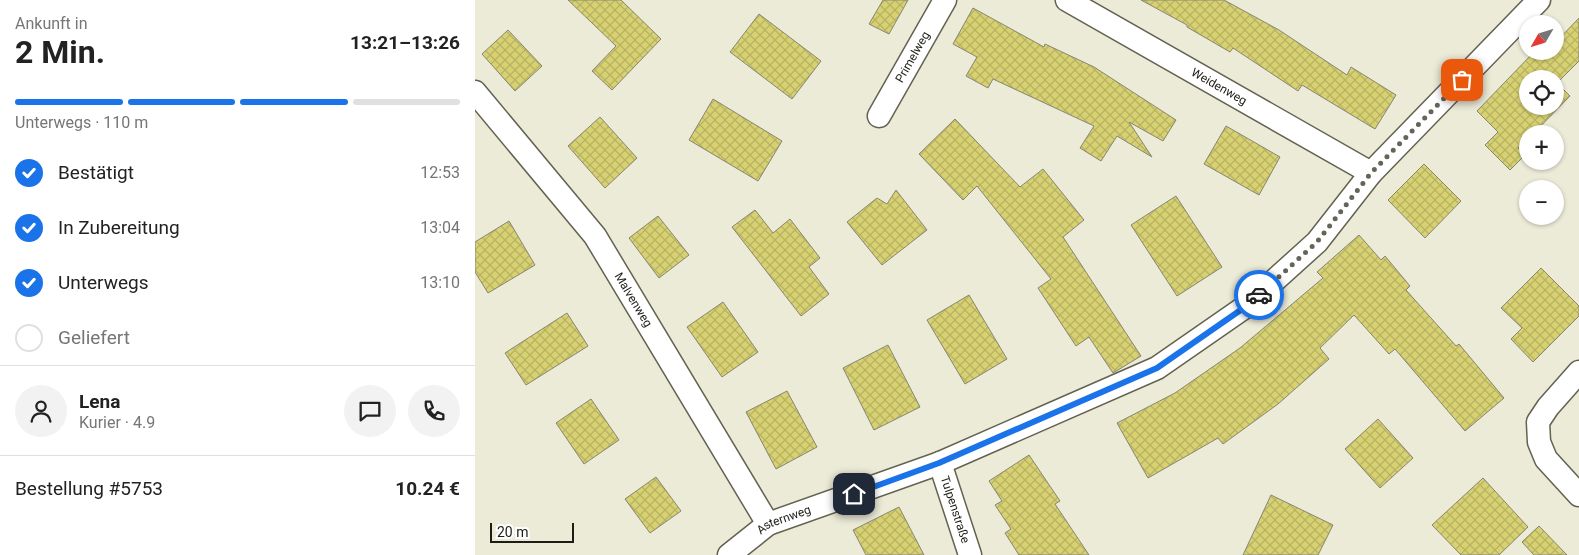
<!DOCTYPE html>
<html lang="de">
<head>
<meta charset="utf-8">
<style>
	:root { --surface:#fff; --page:#f2f2f2; --text:#222; --muted:#767676; --line:#e0e0e0; --accent:#1a73e8 }
	body { margin:0; font-family:Roboto,sans-serif; background:var(--page); color:var(--text); height:100vh; display:flex; flex-direction:column; font-size:19px; white-space:nowrap }
	* { box-sizing:border-box; margin:0 }
	p { font-size:16px; color:var(--muted) }
	.icon { flex:none; width:28px; height:28px; fill:none; stroke:currentColor; stroke-width:2; stroke-linecap:round; stroke-linejoin:round }
	.map { position:relative; flex:1; overflow:hidden }
	.sheet { display:flex; flex-direction:column; background:var(--surface); width:475px }
	.sheet>* { flex:none }
	.needle { width:32px; rotate:231deg }
	.fabs { position:absolute; left:1044px; top:15px; display:grid; gap:10px }
	.fabs a { display:grid; place-items:center; width:45px; height:45px; border-radius:50%; background:var(--surface); box-shadow:0 1px 4px #0004; font-size:25px }
	.scale { position:absolute; left:15px; bottom:12px; width:84px; box-sizing:border-box; padding-left:5px; border:2px solid #1d1c15; border-top:0; font-size:14px; line-height:18px; white-space:nowrap; color:#1d1c15; -webkit-text-stroke:4px #fff; paint-order:stroke }
	.pin { position:absolute; display:grid; place-items:center; width:42px; height:42px; color:#fff; margin:-21px; border-radius:10px; box-shadow:0 2px 8px #0006 }
	.courier { position:absolute; display:grid; place-items:center; width:50px; height:50px; margin:-25px; border:4px solid #1a73e8; border-radius:50%; background:#fff; color:#222; box-shadow:0 1px 6px #0007 }
	.headline em { font-style:normal; font-weight:700 }
	.headline div { display:flex; flex-direction:column-reverse }
	.headline { display:flex; align-items:center; justify-content:space-between; height:85px; padding:0 15px }
	h1 { font-size:32px; font-weight:700; line-height:38px }
	.bar { display:grid; grid-template-columns:repeat(4,1fr); gap:8px 5px; align-content:center; height:60px; padding:0 15px }
	.bar i { height:6px; border-radius:4px; background:var(--line) }
	.bar .selected { background:var(--accent) }
	.bar p { grid-column:span 4 }
	.line { display:flex; align-items:center; gap:12px; padding:0 15px; border-top:1px solid var(--line) }
	.line div { flex:1 }
	.round { display:grid; place-items:center; flex:none; width:52px; height:52px; border-radius:26px; background:var(--page) }
	ol { padding:0 15px; list-style:none }
	li { display:flex; align-items:center; gap:15px; height:55px }
	li p { margin-inline-start:auto }
	li .icon { padding:5px; border-radius:50%; background:var(--accent); color:#fff; stroke-width:4 }
	li:last-child { color:var(--muted) }
	li i { width:28px; height:28px; border:2px solid var(--line); border-radius:50% }
	main { display:flex; flex:1; min-height:0 }
	.map>svg:first-child { display:block }
</style>
</head>
<body>
<main>
<section class="sheet">
<div class="headline"><div><h1>2 Min.</h1><p>Ankunft in</p></div><em>13:21–13:26</em></div>
<div class="bar"><i class="selected"></i><i class="selected"></i><i class="selected"></i><i></i><p>Unterwegs · 110 m</p></div>
<ol>
<li><svg class="icon" aria-label="check" viewBox="0 0 24 24"><path d="M5 12l5 5 9-10"/></svg>Bestätigt<p>12:53</p></li>
<li><svg class="icon" aria-label="check" viewBox="0 0 24 24"><path d="M5 12l5 5 9-10"/></svg>In Zubereitung<p>13:04</p></li>
<li><svg class="icon" aria-label="check" viewBox="0 0 24 24"><path d="M5 12l5 5 9-10"/></svg>Unterwegs<p>13:10</p></li>
<li><i></i>Geliefert</li>
</ol>
<div class="line" style="height:90px"><a class="round"><svg class="icon" aria-label="person" viewBox="0 0 24 24"><circle cx="12" cy="8" r="4"/><path d="M4 21q1-7 8-7t8 7"/></svg></a><div><b>Lena</b><p>Kurier · 4.9</p></div><a class="round"><svg class="icon" aria-label="chat" viewBox="0 0 24 24"><path d="M4 5h16v11H9l-5 4z"/></svg></a><a class="round"><svg class="icon" aria-label="phone" viewBox="0 0 24 24"><path d="M5 4h4l2 5-3 2q2 4 5 5l2-3 5 2v4C11 20 4 13 5 4z"/></svg></a></div>
<div class="line" style="height:65px"><div>Bestellung #5753</div><b>10.24 €</b></div>
</section>
<div class="map">
<svg width="1104" height="555" viewBox="0 0 1104 555">
	<defs>
		<pattern id="building-cross-hatch" width="8" height="8" patternUnits="userSpaceOnUse" patternTransform="scale(1.25)"><rect width="8" height="8" fill="#d7d172"/><path d="M0 0l8 8M0 8l8-8" fill="none" stroke="#b8b362"/></pattern>
	</defs>
	<rect width="100%" height="100%" fill="#ecebd8"/>
	<g fill="url(#building-cross-hatch)" stroke="#868674" fill-rule="evenodd">
		<polygon points="93,0 146,0 186,39 137,90 117,71 141,46"/>
		<polygon points="408,0 433,0 414,34 394,24"/>
		<polygon points="666,0 749,0 804,30 872,75 876,67 921,95 900,129 827,85 823,91 758,48 755,52 712,27 712,25"/>
		<polygon points="498,8 569,47 570,44 619,67 701,120 688,141 654,122 677,157 642,136 626,161 605,148 619,126 518,79 513,88 491,76 502,57 478,44"/>
		<polygon points="284,14 346,61 317,99 255,52"/>
		<path d="M1104,18v43l-22,22 13,13 -37,38h-6v5l-9,9 7,7 -15,15 -25,-25 13,-13 -21,-21 58,-60h20v-8zM1052,79h28v27h-28z"/>
		<polygon points="33,30 67,66 40,91 7,54"/>
		<polygon points="238,99 307,141 283,181 214,140"/>
		<polygon points="125,117 162,158 130,188 93,146"/>
		<polygon points="480,119 545,187 568,169 609,220 588,237 666,356 638,373 614,337 601,346 563,288 576,279 502,186 488,200 444,154"/>
		<polygon points="751,126 805,157 784,195 729,164"/>
		<polygon points="949,164 986,201 950,238 913,200"/>
		<polygon points="421,190 452,230 407,265 372,222 402,198 412,204"/>
		<polygon points="701,196 747,267 702,296 656,225"/>
		<polygon points="280,210 298,233 315,219 345,258 334,267 354,294 326,316 257,227"/>
		<polygon points="183,216 214,255 184,278 154,238"/>
		<polygon points="34,221 60,265 13,293 0,272 0,242"/>
		<polygon points="884,235 906,260 910,256 935,286 931,290 981,346 984,344 1029,398 990,431 920,349 914,354 879,315 845,348 854,359 803,404 748,444 743,438 673,478 642,423 700,393 765,348 848,278 842,272"/>
		<polygon points="1066,268 1104,306 1104,316 1058,362 1036,339 1047,328 1026,308"/>
		<polygon points="494,295 532,359 490,384 452,320"/>
		<polygon points="248,302 283,352 247,377 212,327"/>
		<polygon points="92,313 113,346 51,385 30,353"/>
		<polygon points="413,345 445,407 399,430 368,368"/>
		<polygon points="312,391 342,447 301,469 271,412"/>
		<polygon points="116,399 144,440 109,464 81,423"/>
		<polygon points="903,419 938,458 905,488 870,449"/>
		<polygon points="554,455 585,501 580,504 614,555 544,555 530,533 536,529 520,505 527,501 514,481"/>
		<polygon points="181,477 206,511 175,533 150,499"/>
		<polygon points="1008,478 1053,527 1024,555 986,555 957,525"/>
		<polygon points="796,495 858,525 843,555 768,555"/>
		<polygon points="424,507 449,555 391,555 378,530"/>
		<polygon points="1064,526 1092,555 1059,555 1047,542"/>
	</g>
	<g fill="none" stroke-linecap="round" stroke-linejoin="round">
		<g stroke="#636251" stroke-width="25">
			<g id="street">
				<path id="s1" d="M592,0l304,173"/>
				<path id="s2" d="M0,92l120,144 173,288"/>
				<path id="s3" d="M404,116l66,-116"/>
				<polyline points="1104,372 1073,407 1063,422 1064,442 1071,459 1104,495"/>
				<path id="s4" d="M465,463l30,92"/>
				<path id="s5" d="M254,555l39,-31 172,-61 217,-95 88,-61 72,-65 54,-69 168,-173"/>
			</g>
		</g>
		<use href="#street" stroke="#fff" stroke-width="22"/>
	</g>
	<g fill="none" stroke-linecap="round" stroke-linejoin="round">
		<polyline stroke="#656459" stroke-width="5" stroke-dasharray="0 9" points="784,295 842,242 896,173 987,80"/>
		<polyline stroke="#1a73e8" stroke-width="6" points="379,494 464,463 682,368 770,307 784,295"/>
	</g>
	<g text-anchor="middle" dominant-baseline="central" stroke-width="4" stroke-linejoin="round" paint-order="stroke">
		<g font-size="12" fill="#1d1c15" stroke="#fff">
			<text stroke="none"><textPath href="#s3" startOffset="68">Primelweg</textPath></text>
			<text stroke="none"><textPath href="#s1" startOffset="175">Weidenweg</textPath></text>
			<text stroke="none"><textPath href="#s2" startOffset="262">Malvenweg</textPath></text>
			<text stroke="none"><textPath href="#s4" startOffset="49">Tulpenstraße</textPath></text>
			<text stroke="none"><textPath href="#s5" startOffset="66">Asternweg</textPath></text>
		</g>
	</g>
</svg>
<div class="fabs">
<a><svg class="needle" viewBox="-14 -14 28 28"><path d="M0-13l5 13h-10z" fill="#e53935"/><path d="M0 13l5-13h-10z" fill="#767676"/></svg></a>
<a><svg class="icon" aria-label="locate" viewBox="0 0 24 24"><circle cx="12" cy="12" r="6"/><path d="M12 2v4M12 18v4M2 12h4M18 12h4"/></svg></a>
<a>+</a>
<a>−</a>
</div>
<div class="scale">20 m</div>
<div class="pin" style="left:987px;top:80px;background:#ea580c"><svg class="icon" aria-label="bag" viewBox="0 0 24 24"><path d="M5 8h14l-1 12H6zM9 8a3 3 0 0 1 6 0"/></svg></div>
<div class="pin" style="left:379px;top:494px;background:#1f2937"><svg class="icon" aria-label="home" viewBox="0 0 24 24"><path d="M3 11l9-7 9 7M6 9v11h12V9"/></svg></div>
<div class="courier" style="left:784px;top:295px"><svg class="icon" aria-label="car" viewBox="0 0 24 24"><path d="M5 17H2v-5l4-1 3-4h7l3 4 3 1v5h-3M9 17h6M6 11h13"/><circle cx="7" cy="17" r="2"/><circle cx="17" cy="17" r="2"/></svg></div>
</div>
</main>
</body>
</html>
